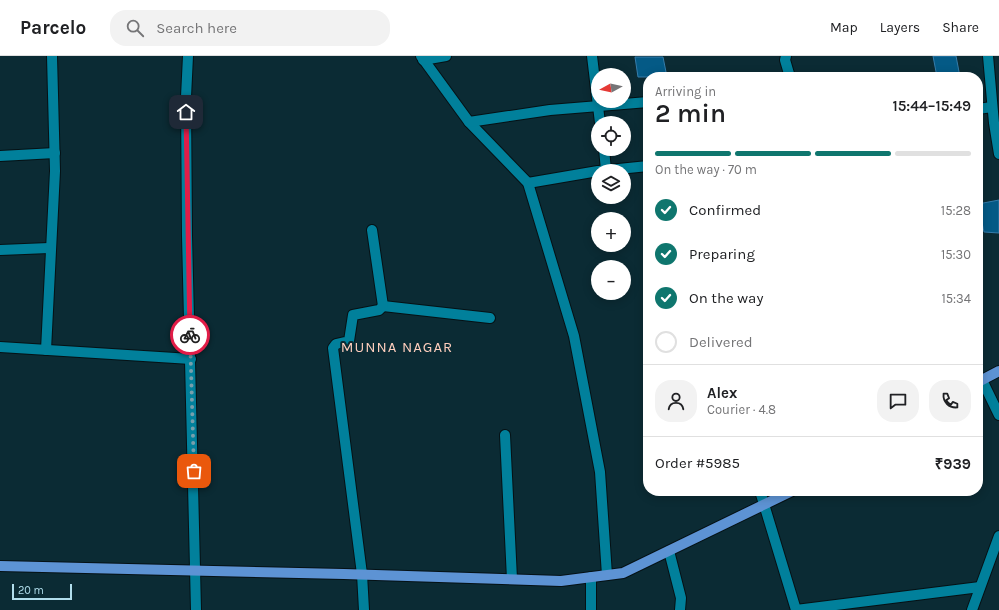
<!DOCTYPE html>
<html lang="en">
<head>
<meta charset="utf-8">
<style>
	:root { --surface:#fff; --page:#f2f2f2; --text:#202124; --muted:#757577; --line:#e0e0e0; --accent:#0f766e }
	body { margin:0; font-family:Karla,sans-serif; background:var(--page); color:var(--text); height:100vh; display:flex; flex-direction:column; font-size:15px; white-space:nowrap }
	* { box-sizing:border-box; margin:0 }
	p { font-size:13px; color:var(--muted) }
	.icon { flex:none; width:22px; height:22px; fill:none; stroke:currentColor; stroke-width:2; stroke-linecap:round; stroke-linejoin:round }
	.map { position:relative; flex:1; overflow:hidden }
	.side { position:absolute; left:643px; top:16px; width:340px; height:424px; display:flex; flex-direction:column; background:var(--surface); border-radius:16px; box-shadow:0 2px 10px #0003 }
	.side>* { flex:none }
	.needle { width:26px; rotate:262deg }
	.tools { position:absolute; left:591px; top:12px; display:grid; gap:8px }
	.tools a { display:grid; place-items:center; width:40px; height:40px; border-radius:50%; background:var(--surface); box-shadow:0 2px 10px #0003; font-size:20px }
	.scale { position:absolute; left:12px; bottom:10px; width:60px; box-sizing:border-box; padding-left:4px; border:2px solid #b1deec; border-top:0; font-size:11px; line-height:14px; white-space:nowrap; color:#b1deec; -webkit-text-stroke:3px #0b2b34; paint-order:stroke }
	.pin { position:absolute; display:grid; place-items:center; width:34px; height:34px; color:#fff; margin:-17px; border-radius:8px; box-shadow:0 2px 6px #0006 }
	.courier { position:absolute; display:grid; place-items:center; width:40px; height:40px; margin:-20px; border:3px solid #e11d48; border-radius:50%; background:#fff; color:#222; box-shadow:0 1px 5px #0007 }
	.head em { font-style:normal; font-weight:600 }
	.head div { display:flex; flex-direction:column-reverse }
	.head { display:flex; align-items:center; justify-content:space-between; height:68px; padding:0 12px }
	h1 { font-size:26px; font-weight:600; line-height:30px }
	.bar { display:grid; grid-template-columns:repeat(4,1fr); gap:6px 4px; align-content:center; height:48px; padding:0 12px }
	.bar i { height:5px; border-radius:3px; background:var(--line) }
	.bar .current { background:var(--accent) }
	.bar p { grid-column:span 4 }
	.line { display:flex; align-items:center; gap:10px; padding:0 12px; border-top:1px solid var(--line) }
	.line div { flex:1 }
	.round { display:grid; place-items:center; flex:none; width:42px; height:42px; border-radius:16px; background:var(--page) }
	ol { padding:0 12px; list-style:none }
	li { display:flex; align-items:center; gap:12px; height:44px }
	li p { margin-inline-start:auto }
	li .icon { padding:4px; border-radius:50%; background:var(--accent); color:#fff; stroke-width:4 }
	li:last-child { color:var(--muted) }
	li i { width:22px; height:22px; border:2px solid var(--line); border-radius:50% }
	header { display:flex; align-items:center; gap:24px; box-sizing:border-box; height:56px; padding:0 20px; background:var(--surface); border-bottom:1px solid var(--line) }
	header strong { font-size:19px }
	nav { display:flex; gap:22px; margin-inline-start:auto; font-size:14px }
	.search { width:280px; height:36px; background:var(--page); display:flex; align-items:center; gap:10px; box-sizing:border-box; padding:0 14px; border-radius:16px; color:var(--muted); font-size:15px }
	.map>svg:first-child { display:block }
</style>
</head>
<body>
<header>
<strong>Parcelo</strong>
<div class="search"><svg class="icon" aria-label="search" viewBox="0 0 24 24"><circle cx="10" cy="10" r="6"/><path d="M15 15l6 6"/></svg>Search here</div>
<nav><a>Map</a><a>Layers</a><a>Share</a></nav>
</header>
<div class="map">
<svg width="999" height="554" viewBox="0 0 999 554">
	<rect width="100%" height="100%" fill="#0b2b34"/>
	<g fill="#045a86" stroke="#367dab">
		<polygon points="933,0 956,0 960,21 937,21"/>
		<polygon points="635,1 663,1 667,21 638,21"/>
		<polygon points="999,144 999,177 984,176 978,148"/>
	</g>
	<g fill="none" stroke-linecap="round" stroke-linejoin="round">
		<g stroke="#051115" stroke-width="12">
			<g id="minor">
				<polyline points="188,0 186,41 187,180 196,554"/>
				<polyline points="421,0 469,66 528,127 574,280 600,416 607,519"/>
				<polyline points="592,0 600,67"/>
				<polyline points="786,0 785,4 790,21"/>
				<polyline points="988,0 994,67 999,98"/>
				<polyline points="423,4 446,0"/>
				<polyline points="978,53 992,51"/>
				<polyline points="469,66 550,54 648,46"/>
				<polyline points="604,93 606,114"/>
				<polyline points="0,100 55,97"/>
				<polyline points="599,115 648,110"/>
				<polyline points="528,127 598,115"/>
				<polyline points="0,194 49,192"/>
				<polyline points="383,250 490,262"/>
				<polyline points="0,291 191,303"/>
				<polyline points="46,294 55,115 52,0"/>
				<polyline points="982,324 999,359"/>
				<polyline points="505,379 512,523"/>
				<polyline points="760,435 796,554"/>
				<polyline points="669,495 681,542 680,554"/>
				<polyline points="591,521 591,554"/>
				<polyline points="364,554 362,518 333,292 336,288 349,285 353,259 379,254 383,250 372,174"/>
				<polyline points="796,554 980,531"/>
				<polyline points="972,554 999,480"/>
			</g>
		</g>
		<g stroke="#051115" stroke-width="12">
			<g id="major">
				<polyline points="978,326 999,315"/>
				<polyline points="0,510 344,518 561,525 623,517 792,435"/>
			</g>
		</g>
		<use href="#minor" stroke="#01809b" stroke-width="10"/>
		<use href="#major" stroke="#5d93d4" stroke-width="10"/>
	</g>
	<g fill="none" stroke-linecap="round" stroke-linejoin="round">
		<polyline stroke="#779fac" stroke-width="4" stroke-dasharray="0 7.2" points="190,279 194,415"/>
		<polyline stroke="#e11d48" stroke-width="5" points="186,56 190,279"/>
	</g>
	<g text-anchor="middle" dominant-baseline="central" stroke-width="4" stroke-linejoin="round" paint-order="stroke">
		<g font-size="15" letter-spacing="1" fill="#fecebd" stroke="#0b2b34">
			<text x="397" y="291">MUNNA NAGAR</text>
		</g>
	</g>
</svg>
<div class="tools">
<a><svg class="needle" viewBox="-14 -14 28 28"><path d="M0-13l5 13h-10z" fill="#e53935"/><path d="M0 13l5-13h-10z" fill="#757577"/></svg></a>
<a><svg class="icon" aria-label="locate" viewBox="0 0 24 24"><circle cx="12" cy="12" r="6"/><path d="M12 2v4M12 18v4M2 12h4M18 12h4"/></svg></a>
<a><svg class="icon" aria-label="layers" viewBox="0 0 24 24"><path d="M12 4l9 5-9 5-9-5zM3 14l9 5 9-5"/></svg></a>
<a>+</a>
<a>−</a>
</div>
<div class="scale">20 m</div>
<div class="pin" style="left:194px;top:415px;background:#ea580c"><svg class="icon" aria-label="bag" viewBox="0 0 24 24"><path d="M5 8h14l-1 12H6zM9 8a3 3 0 0 1 6 0"/></svg></div>
<div class="pin" style="left:186px;top:56px;background:#1f2937"><svg class="icon" aria-label="home" viewBox="0 0 24 24"><path d="M3 11l9-7 9 7M6 9v11h12V9"/></svg></div>
<div class="courier" style="left:190px;top:279px"><svg class="icon" aria-label="bike" viewBox="0 0 24 24"><circle cx="6" cy="16" r="4"/><circle cx="18" cy="16" r="4"/><path d="M6 16l4-8h5l3 8M10 8l3 8H6M13 5h3"/></svg></div>
<section class="side">
<div class="head"><div><h1>2 min</h1><p>Arriving in</p></div><em>15:44–15:49</em></div>
<div class="bar"><i class="current"></i><i class="current"></i><i class="current"></i><i></i><p>On the way · 70 m</p></div>
<ol>
<li><svg class="icon" aria-label="check" viewBox="0 0 24 24"><path d="M5 12l5 5 9-10"/></svg>Confirmed<p>15:28</p></li>
<li><svg class="icon" aria-label="check" viewBox="0 0 24 24"><path d="M5 12l5 5 9-10"/></svg>Preparing<p>15:30</p></li>
<li><svg class="icon" aria-label="check" viewBox="0 0 24 24"><path d="M5 12l5 5 9-10"/></svg>On the way<p>15:34</p></li>
<li><i></i>Delivered</li>
</ol>
<div class="line" style="height:72px"><a class="round"><svg class="icon" aria-label="person" viewBox="0 0 24 24"><circle cx="12" cy="8" r="4"/><path d="M4 21q1-7 8-7t8 7"/></svg></a><div><b>Alex</b><p>Courier · 4.8</p></div><a class="round"><svg class="icon" aria-label="chat" viewBox="0 0 24 24"><path d="M4 5h16v11H9l-5 4z"/></svg></a><a class="round"><svg class="icon" aria-label="phone" viewBox="0 0 24 24"><path d="M5 4h4l2 5-3 2q2 4 5 5l2-3 5 2v4C11 20 4 13 5 4z"/></svg></a></div>
<div class="line" style="height:52px"><div>Order #5985</div><b>₹939</b></div>
</section>
</div>
</body>
</html>
